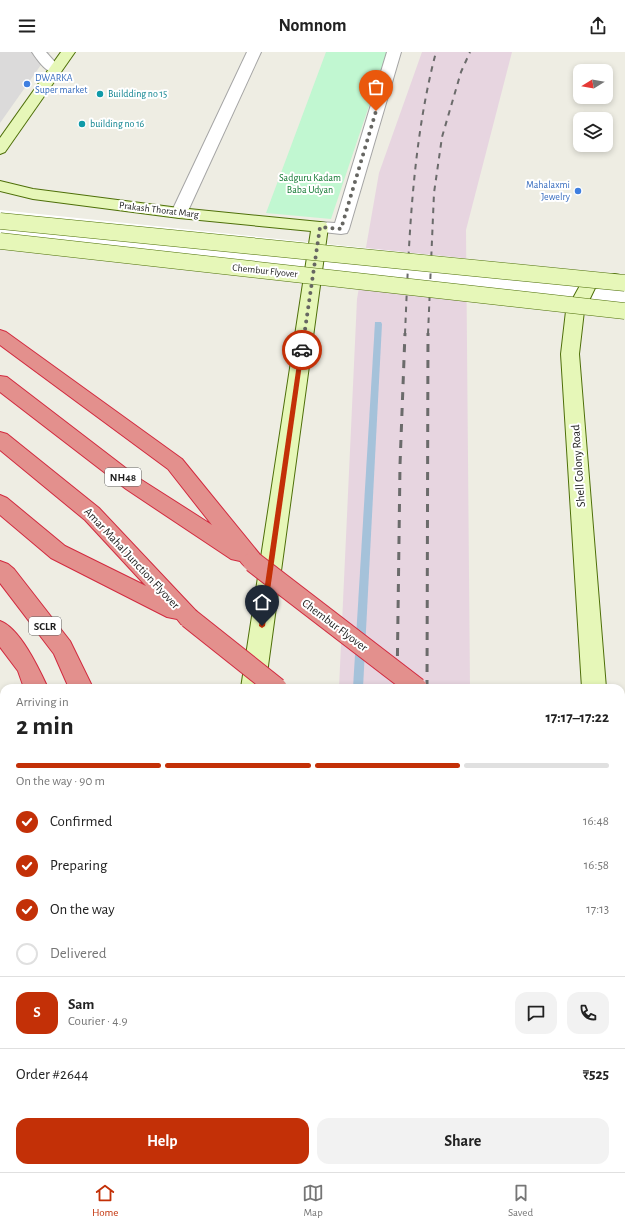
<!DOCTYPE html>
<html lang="en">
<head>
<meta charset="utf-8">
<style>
	:root { --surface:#fff; --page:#f2f2f2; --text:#222; --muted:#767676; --line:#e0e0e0; --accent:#c33007 }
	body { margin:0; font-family:"Alegreya Sans",sans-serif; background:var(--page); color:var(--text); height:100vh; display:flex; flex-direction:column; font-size:15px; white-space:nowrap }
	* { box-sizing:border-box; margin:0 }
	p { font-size:13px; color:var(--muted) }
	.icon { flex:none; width:22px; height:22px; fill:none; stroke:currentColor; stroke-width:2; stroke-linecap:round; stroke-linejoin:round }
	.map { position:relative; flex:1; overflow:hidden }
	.panel { position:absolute; left:0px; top:632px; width:625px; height:488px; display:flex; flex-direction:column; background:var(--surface); border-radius:12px 12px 0 0; box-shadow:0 2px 6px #0003 }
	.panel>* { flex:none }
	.needle { width:26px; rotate:259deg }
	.controls { position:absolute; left:573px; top:12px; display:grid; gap:8px }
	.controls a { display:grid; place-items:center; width:40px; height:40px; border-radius:8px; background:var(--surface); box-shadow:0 2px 6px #0003; font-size:20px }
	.pin { position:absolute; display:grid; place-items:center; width:34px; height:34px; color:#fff; margin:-41px -17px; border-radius:50% 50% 50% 0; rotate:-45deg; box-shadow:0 0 4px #0007 }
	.pin .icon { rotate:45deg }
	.courier { position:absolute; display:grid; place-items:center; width:40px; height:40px; margin:-20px; border:3px solid #c33007; border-radius:50%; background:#fff; color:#222; box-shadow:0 1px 5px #0007 }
	.head em { font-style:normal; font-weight:700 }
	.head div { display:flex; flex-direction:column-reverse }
	.head { display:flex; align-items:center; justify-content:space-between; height:68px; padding:0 16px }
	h1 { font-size:26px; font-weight:700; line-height:30px }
	.bar { display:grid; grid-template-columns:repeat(4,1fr); gap:6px 4px; align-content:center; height:48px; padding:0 16px }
	.bar i { height:5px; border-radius:3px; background:var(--line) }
	.bar .selected { background:var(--accent) }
	.bar p { grid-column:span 4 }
	.line { display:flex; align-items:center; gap:10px; padding:0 16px; border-top:1px solid var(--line) }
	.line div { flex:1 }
	.round { display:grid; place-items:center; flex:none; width:42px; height:42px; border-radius:12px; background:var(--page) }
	ol { padding:0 16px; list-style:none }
	li { display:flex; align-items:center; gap:12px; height:44px }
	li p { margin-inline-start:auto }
	li .icon { padding:4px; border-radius:50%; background:var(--accent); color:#fff; stroke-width:4 }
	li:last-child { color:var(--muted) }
	li i { width:22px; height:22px; border:2px solid var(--line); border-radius:50% }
	.cta { display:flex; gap:8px; margin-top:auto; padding:8px 16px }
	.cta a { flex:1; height:46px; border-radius:12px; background:var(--accent); color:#fff; font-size:16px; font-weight:700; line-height:46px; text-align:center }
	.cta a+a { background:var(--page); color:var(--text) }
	header { display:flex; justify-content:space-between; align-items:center; height:52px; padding:0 16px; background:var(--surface); font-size:18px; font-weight:700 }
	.tabs { display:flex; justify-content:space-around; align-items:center; height:56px; border-top:1px solid var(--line); background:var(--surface); font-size:11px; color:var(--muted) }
	.tabs a { display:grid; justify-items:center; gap:2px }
	.tabs .selected { color:var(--accent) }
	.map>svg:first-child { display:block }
</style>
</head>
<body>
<header><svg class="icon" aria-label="menu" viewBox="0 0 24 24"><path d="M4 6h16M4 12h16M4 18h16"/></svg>Nomnom<svg class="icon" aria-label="share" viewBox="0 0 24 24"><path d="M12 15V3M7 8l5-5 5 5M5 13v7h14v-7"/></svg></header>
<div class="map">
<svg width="625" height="1120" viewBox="0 0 625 1120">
	<rect width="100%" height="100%" fill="#eeede3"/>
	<g fill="#dbdada">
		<polygon points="0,0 50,0 0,71"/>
		<polygon points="0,928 4,960 4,1116 19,1116 16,1120 0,1120"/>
		<polygon points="621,1090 625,1094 625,1120 477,1120 476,1116 621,1116"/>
	</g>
	<g fill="#e7d5e0">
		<polygon points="422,0 512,0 466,178 470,636 339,636 357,247 379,121"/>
		<rect x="314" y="1116" width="170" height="4"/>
	</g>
	<polygon fill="#c1f7d1" points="326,0 387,0 331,167 266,161"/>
	<polygon fill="#fff" points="0,158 625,223 625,264 0,196"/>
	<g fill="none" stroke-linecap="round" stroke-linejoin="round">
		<g fill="#a5c2da" fill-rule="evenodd">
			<polygon points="375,270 381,270 382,272 363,636 353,636"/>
			<rect x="329" y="1116" width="12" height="4"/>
		</g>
		<g stroke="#a4a4a4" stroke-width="2">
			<g id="street">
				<path d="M32,0h14l16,18 -2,3c-12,3 -22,-12 -28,-21z"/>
				<polygon points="247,0 261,0 187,161 185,164 179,166 173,164 171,161"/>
				<polygon points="387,0 401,0 349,177 347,181 341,182 314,179 312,175 314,171 320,170 335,171"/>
			</g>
		</g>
		<g stroke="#4e6f09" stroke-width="2">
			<g id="secondary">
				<polygon points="61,0 75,0 5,100 0,102 0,86"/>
				<polygon points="0,129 33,137 179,156 320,170 326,171 328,175 265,636 241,636 311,179 179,166 33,147 0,139"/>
				<polygon points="614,222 620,223 623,227 620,231 595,236 584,259 579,302 606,636 582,636 561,302 566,259 583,228"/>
				<polygon points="0,698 4,700 4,728 0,726"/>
				<polygon points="621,703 625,705 625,727 621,725"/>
				<polygon points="621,995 625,996 625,1071 621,1069"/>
			</g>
		</g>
		<g stroke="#d22a3f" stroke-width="2">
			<g id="highway">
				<path d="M0,278l6,2 176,127 79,97 3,6 -3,6c-11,3 -15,1 -21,-7l-9,-2 -105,-70 -126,-97v-16l7,1 133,102 72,46 -44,-56 -168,-124z"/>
				<polygon points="0,380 7,382 99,456 197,560 200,566 197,572 189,575 181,572 177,567 167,565 51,506 0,463 0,443 7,446 65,494 146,534 85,468 0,398"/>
				<polygon points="0,509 8,512 14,517 70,589 93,636 69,636 54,602 0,531"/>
				<path d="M0,569c20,7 39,48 48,67h-24l-6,-17 -18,-24z"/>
				<polygon points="621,780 625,782 625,807 621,805"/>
				<polygon points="621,891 625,893 625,923 621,921"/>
				<rect x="50" y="1116" width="30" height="4"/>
				<rect x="96" y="1116" width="30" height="4"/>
				<rect x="148" y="1116" width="30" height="4"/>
				<polygon points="204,1116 234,1116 235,1120 205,1120"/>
			</g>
		</g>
		<use href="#street" fill="#fff" fill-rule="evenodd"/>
		<use href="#secondary" fill="#e6f7b8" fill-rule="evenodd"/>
		<use href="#highway" fill="#e3908d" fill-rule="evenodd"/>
		<g stroke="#6b6b6b" stroke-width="2" stroke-dasharray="5.5 5.5" stroke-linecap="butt">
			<path d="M405,282c4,-94 7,-191 31,-282"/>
			<polyline points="428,282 434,141 442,85 461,20 470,0"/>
		</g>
		<g stroke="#6b6b6b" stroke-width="3" stroke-dasharray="8 8" stroke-linecap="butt">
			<polyline points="397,636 400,413 405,281"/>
			<polyline points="427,636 428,281"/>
		</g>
		<g stroke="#6b6b6b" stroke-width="3.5" stroke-dasharray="10 10" stroke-linecap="butt">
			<polyline points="387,1116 387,1120"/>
			<polyline points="425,1116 425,1120"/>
		</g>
		<g stroke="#4e6f09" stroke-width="17" stroke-linecap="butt">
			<g id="secondary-bridge">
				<polyline points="0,169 625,231"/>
				<polyline points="0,189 625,259"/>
			</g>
		</g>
		<g stroke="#d22a3f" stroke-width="22" stroke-linecap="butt">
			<g id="highway-bridge">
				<polyline points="253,510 417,636"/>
				<polyline points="189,566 277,636"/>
			</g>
		</g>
		<use href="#secondary-bridge" stroke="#e6f7b8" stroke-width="16"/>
		<use href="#highway-bridge" stroke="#e3908d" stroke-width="20"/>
	</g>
	<polygon fill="#c33007" points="302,296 304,298 265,574 262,576 259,574 299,298"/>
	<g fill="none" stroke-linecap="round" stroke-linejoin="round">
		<polyline stroke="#666662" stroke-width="4" stroke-dasharray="0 7.2" points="302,298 320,175 341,177 376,59"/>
	</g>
	<g fill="#3f7fe0" stroke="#fff" stroke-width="1.5">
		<circle cx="27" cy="32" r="4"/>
		<circle cx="578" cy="139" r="4"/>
	</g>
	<g fill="#0f9aa8" stroke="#fff" stroke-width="1.5">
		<circle cx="100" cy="42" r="4"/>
		<circle cx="82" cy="72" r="4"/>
	</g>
	<g text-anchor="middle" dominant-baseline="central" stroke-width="4" stroke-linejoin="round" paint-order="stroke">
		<g font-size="10" fill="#366cbe" stroke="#fff" text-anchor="start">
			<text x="35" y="26">DWARKA<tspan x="35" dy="12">Super market</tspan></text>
			<text x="570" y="133" text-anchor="end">Mahalaxmi<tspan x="570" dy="12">Jewelry</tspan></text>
		</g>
		<g font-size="10" fill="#0d838f" stroke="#fff" text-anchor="start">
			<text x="108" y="42">Buildding no 15</text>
			<text x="90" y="72">building no 16</text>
		</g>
		<g font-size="10" fill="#0f772f" stroke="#fff">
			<text x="310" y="126">Sadguru Kadam<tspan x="310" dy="12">Baba Udyan</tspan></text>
		</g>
		<g font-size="10" fill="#1d1d1d" stroke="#fff">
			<text transform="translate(159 158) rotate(7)">Prakash Thorat Marg</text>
			<text transform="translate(265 219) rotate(6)">Chembur Flyover</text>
		</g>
		<g fill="#fff" stroke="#616161" stroke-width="1">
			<rect x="105" y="416" width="36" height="18" rx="3"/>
			<rect x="29" y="565" width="32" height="18" rx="3"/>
		</g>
		<g font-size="11" font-weight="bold" fill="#1d1d1d">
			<text x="123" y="425">NH48</text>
			<text x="45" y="574">SCLR</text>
		</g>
		<g font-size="12" fill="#1d1d1d" stroke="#fff">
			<text transform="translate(578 414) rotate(-94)">Shell Colony Road</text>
			<text transform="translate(132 506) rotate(47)">Amar Mahal Junction Flyover</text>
			<text transform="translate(335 573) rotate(37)">Chembur Flyover</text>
		</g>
	</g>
</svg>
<div class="controls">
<a><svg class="needle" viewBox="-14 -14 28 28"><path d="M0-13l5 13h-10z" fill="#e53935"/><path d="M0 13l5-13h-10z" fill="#767676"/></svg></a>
<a><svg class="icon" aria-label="layers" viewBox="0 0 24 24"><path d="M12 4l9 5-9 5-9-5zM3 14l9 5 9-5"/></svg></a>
</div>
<div class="pin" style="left:376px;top:59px;background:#ea580c"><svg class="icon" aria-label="bag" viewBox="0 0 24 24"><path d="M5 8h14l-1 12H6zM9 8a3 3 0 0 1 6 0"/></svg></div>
<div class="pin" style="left:262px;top:574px;background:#1f2937"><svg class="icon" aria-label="home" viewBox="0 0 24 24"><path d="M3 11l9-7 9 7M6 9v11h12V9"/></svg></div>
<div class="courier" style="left:302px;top:298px"><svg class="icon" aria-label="car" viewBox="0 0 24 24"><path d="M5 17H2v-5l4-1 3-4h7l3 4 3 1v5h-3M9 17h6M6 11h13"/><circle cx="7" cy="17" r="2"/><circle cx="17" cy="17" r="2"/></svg></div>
<section class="panel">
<div class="head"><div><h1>2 min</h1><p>Arriving in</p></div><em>17:17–17:22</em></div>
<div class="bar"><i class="selected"></i><i class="selected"></i><i class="selected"></i><i></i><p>On the way · 90 m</p></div>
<ol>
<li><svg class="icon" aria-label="check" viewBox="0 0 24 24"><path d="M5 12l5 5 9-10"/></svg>Confirmed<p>16:48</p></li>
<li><svg class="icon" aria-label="check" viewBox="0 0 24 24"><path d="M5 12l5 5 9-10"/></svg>Preparing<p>16:58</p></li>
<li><svg class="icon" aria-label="check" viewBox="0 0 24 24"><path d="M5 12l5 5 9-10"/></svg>On the way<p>17:13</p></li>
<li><i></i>Delivered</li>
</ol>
<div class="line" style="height:72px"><b class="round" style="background:var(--accent);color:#fff">S</b><div><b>Sam</b><p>Courier · 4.9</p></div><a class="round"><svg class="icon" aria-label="chat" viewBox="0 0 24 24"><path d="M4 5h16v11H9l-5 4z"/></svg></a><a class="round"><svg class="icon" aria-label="phone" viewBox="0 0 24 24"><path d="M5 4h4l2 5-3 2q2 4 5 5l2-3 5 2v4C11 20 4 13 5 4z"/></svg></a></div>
<div class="line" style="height:52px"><div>Order #2644</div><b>₹525</b></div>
<div class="cta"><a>Help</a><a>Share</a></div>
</section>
</div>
<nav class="tabs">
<a class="selected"><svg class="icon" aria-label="home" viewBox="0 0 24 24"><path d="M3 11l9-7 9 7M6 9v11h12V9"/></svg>Home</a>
<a><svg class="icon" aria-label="map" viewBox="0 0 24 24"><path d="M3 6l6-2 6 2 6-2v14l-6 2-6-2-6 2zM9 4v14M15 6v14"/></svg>Map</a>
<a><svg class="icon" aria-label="saved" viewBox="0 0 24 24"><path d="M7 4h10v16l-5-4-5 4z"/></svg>Saved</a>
</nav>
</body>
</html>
